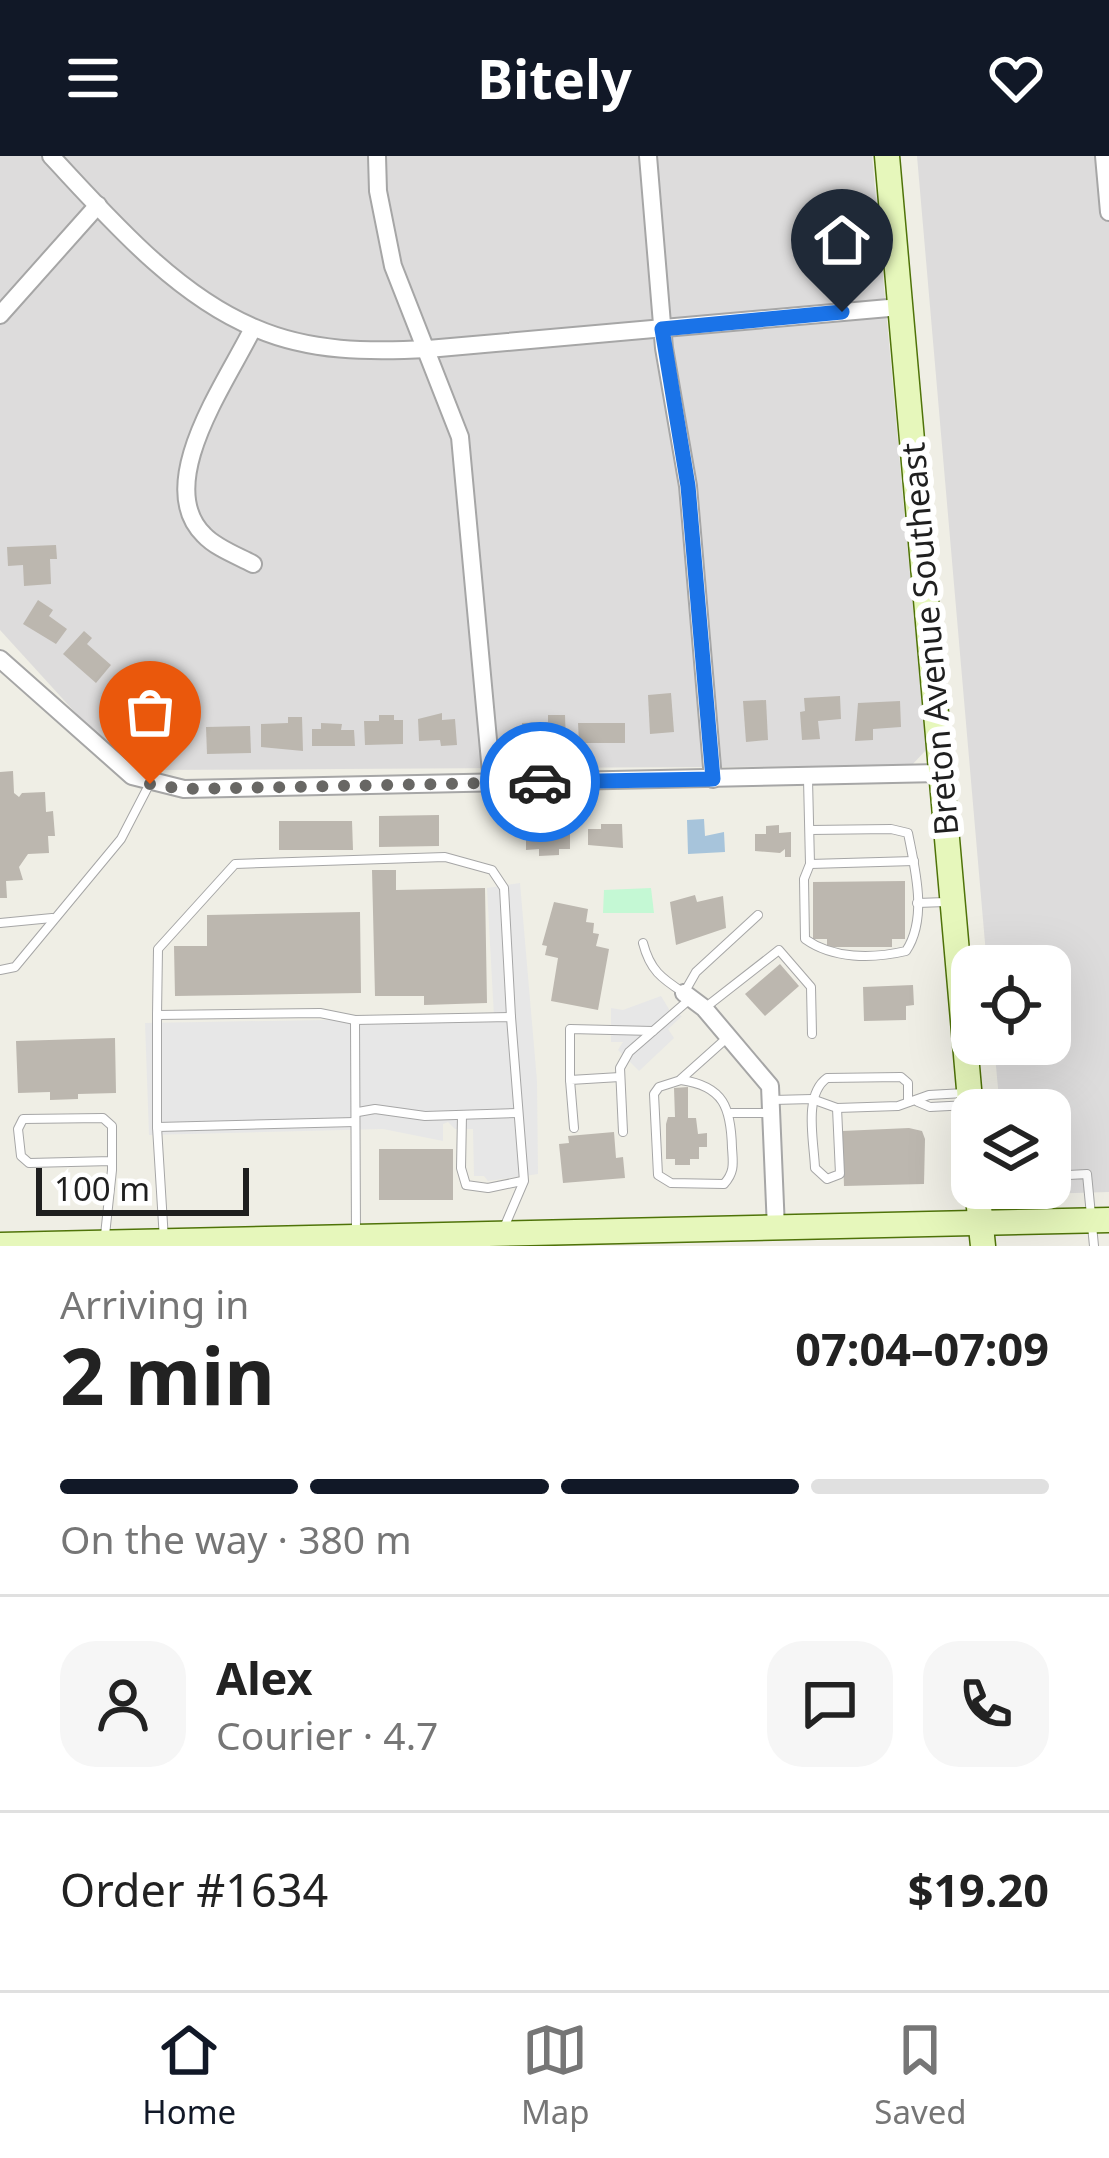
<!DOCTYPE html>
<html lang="en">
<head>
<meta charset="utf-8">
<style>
	:root { --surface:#fff; --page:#f6f6f6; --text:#222; --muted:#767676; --line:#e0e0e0; --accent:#111827 }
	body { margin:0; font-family:"Noto Sans",sans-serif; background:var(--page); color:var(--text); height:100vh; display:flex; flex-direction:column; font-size:45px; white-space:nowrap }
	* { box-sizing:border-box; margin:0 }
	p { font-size:39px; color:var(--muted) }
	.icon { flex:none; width:66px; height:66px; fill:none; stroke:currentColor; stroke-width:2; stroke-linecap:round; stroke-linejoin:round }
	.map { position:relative; height:1090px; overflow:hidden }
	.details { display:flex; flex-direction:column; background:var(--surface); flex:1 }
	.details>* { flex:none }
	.tools { position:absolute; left:951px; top:789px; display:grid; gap:24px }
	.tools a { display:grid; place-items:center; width:120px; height:120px; border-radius:24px; background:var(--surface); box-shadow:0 12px 48px #0002; font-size:60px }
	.scale { position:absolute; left:36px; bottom:30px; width:213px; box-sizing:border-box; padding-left:12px; border:6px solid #1f1f1f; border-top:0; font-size:33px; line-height:42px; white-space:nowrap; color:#1f1f1f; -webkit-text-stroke:9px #fff; paint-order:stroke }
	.pin { position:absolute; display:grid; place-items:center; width:102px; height:102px; color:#fff; margin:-123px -51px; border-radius:50% 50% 50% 0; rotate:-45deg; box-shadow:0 0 12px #0007 }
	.pin .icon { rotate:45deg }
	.courier { position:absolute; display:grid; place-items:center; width:120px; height:120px; margin:-60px; border:9px solid #1a73e8; border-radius:50%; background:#fff; color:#222; box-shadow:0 3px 15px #0007 }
	.head em { font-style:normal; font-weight:700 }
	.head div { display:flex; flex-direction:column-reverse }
	.head { display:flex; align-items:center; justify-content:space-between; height:204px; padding:0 60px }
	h1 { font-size:78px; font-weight:700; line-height:90px }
	.bar { display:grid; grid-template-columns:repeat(4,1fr); gap:18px 12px; align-content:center; height:144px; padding:0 60px }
	.bar i { height:15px; border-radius:9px; background:var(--line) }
	.bar .active { background:var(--accent) }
	.bar p { grid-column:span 4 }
	.line { display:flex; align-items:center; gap:30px; padding:0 60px; border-top:3px solid var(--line) }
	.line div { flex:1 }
	.round { display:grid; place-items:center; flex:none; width:126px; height:126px; border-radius:36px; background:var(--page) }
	header { display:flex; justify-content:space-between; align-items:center; height:156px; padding:0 60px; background:var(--accent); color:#fff; font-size:54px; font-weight:700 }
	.dock { display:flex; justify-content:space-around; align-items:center; height:168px; border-top:3px solid var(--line); background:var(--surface); font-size:33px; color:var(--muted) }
	.dock a { display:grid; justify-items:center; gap:6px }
	.dock .active { color:var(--accent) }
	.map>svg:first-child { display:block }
</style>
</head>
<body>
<header><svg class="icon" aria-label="menu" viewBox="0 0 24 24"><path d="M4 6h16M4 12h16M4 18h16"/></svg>Bitely<svg class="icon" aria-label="heart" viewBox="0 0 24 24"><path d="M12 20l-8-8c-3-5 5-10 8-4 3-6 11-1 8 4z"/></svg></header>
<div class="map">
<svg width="1109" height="1090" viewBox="0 0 1109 1090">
	<rect width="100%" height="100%" fill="#efeee5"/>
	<g fill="#dddcdc">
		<polygon points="0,0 872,0 926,594 911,610 144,614 92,575 0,474"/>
		<polygon points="917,0 1109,0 1109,1036 1007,1039 1007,1032 1050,1032 1050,954 1000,954 994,888 1050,888 1050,810 987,810"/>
	</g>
	<polygon fill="#c4f8d4" points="651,732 654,757 603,757 604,734"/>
	<g fill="#e7e7e7">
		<polygon points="520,727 537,925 538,1018 488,1025 484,1020 474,1020 473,973 455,973 448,966 443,968 443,985 383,973 149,979 145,867 494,861 487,732"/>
		<polygon points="661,840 670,855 682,860 668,873 674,882 639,915 618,894 623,886 611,886 611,852 623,854"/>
	</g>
	<polygon fill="#a7c4db" points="704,663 705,680 724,676 725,696 688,698 687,664"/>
	<g fill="#bcb7af">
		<polygon points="56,389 57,403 50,403 51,428 24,430 23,409 8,410 7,391"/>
		<polygon points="38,444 53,454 49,460 67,473 56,488 23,468"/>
		<polygon points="84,475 92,482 87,488 111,509 96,527 63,498"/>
		<polygon points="116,522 152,547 137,564 104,536"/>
		<polygon points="671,537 674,576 650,578 648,539"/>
		<polygon points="840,540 841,563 818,565 820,583 802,584 800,556 805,555 804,542"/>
		<polygon points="766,544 768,584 746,586 743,545"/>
		<polygon points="900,545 901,571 873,573 873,584 855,585 858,547"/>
		<polygon points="167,551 193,574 175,595 148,572"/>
		<polygon points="442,557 442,564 455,563 457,589 441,590 440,584 419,585 418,563"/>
		<polygon points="379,559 394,559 394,564 403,564 403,588 365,589 364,565 379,565"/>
		<polygon points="548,559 565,559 566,587 523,588 522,567 548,566"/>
		<polygon points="288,561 302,561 303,595 261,591 261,568 288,567"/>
		<polygon points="321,567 342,568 341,574 354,574 355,590 312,590 312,573 321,573"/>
		<polygon points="578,567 625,567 625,587 579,587"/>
		<polygon points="250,570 251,597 207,598 206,571"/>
		<polygon points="13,615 14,637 19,641 22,637 45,636 46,656 53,655 55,680 48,680 49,697 28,698 19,711 23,724 6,725 7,742 0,742 0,616"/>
		<polygon points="439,659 439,690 379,691 379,660"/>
		<polygon points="279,665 352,665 353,694 279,694"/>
		<polygon points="570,668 570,693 559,693 559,699 539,700 539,693 526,694 526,674"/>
		<polygon points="601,668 622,668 623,692 588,689 588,673 601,673"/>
		<polygon points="779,669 779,677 791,676 791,701 785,701 785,693 780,697 755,695 755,678 766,678 766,670"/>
		<polygon points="372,714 396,714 396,734 485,732 487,847 424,849 424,840 375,840"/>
		<polygon points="905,725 905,783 892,783 892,791 827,791 827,783 813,783 813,726"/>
		<polygon points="695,739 697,746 723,740 726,772 676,789 670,746"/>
		<polygon points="554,746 588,753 586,766 594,767 593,777 599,778 596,790 609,793 598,854 551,845 558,802 545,799 547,790 542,789"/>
		<polygon points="360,756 361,837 175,840 174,790 207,790 207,759"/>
		<polygon points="780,808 799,830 765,860 745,838"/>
		<polygon points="913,829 914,849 906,850 906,864 864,865 863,831"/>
		<polygon points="115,882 116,937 78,938 78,943 50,944 50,936 18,937 16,885"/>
		<polygon points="688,931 688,962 696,962 698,978 707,977 707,991 699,991 699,1003 690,1003 690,1009 675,1009 675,1003 666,1003 666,968 668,961 675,961 674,932"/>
		<polygon points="909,972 922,975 925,983 924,1028 844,1030 842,975"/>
		<polygon points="614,976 616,1002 623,1001 625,1022 563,1027 559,988 569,987 568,980"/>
		<rect x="379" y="993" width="74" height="51"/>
	</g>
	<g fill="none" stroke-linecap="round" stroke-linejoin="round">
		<g stroke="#a6a6a6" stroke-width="10">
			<g id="lane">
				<path d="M808,623l2,85 -6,15 1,60c28,20 67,20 101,12 22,-33 9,-82 2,-118l-17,-4 -81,1"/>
				<polyline points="810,708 914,705"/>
				<polyline points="917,747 946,746"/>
				<polyline points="0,767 52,762"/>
				<path d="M643,787c7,27 18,35 41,50l12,-21 62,-57"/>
				<polyline points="0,814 15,811 121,683 150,627"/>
				<polyline points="706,851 779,794 811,831 812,878"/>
				<polyline points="157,859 158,793 235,708 445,701 492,714 504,732 511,861"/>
				<polyline points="681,923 728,881"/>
				<polyline points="570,924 570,873 653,875"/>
				<path d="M681,924c43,6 50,28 51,68 1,15 3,24 -8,36l-53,-1 -13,-8 -4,-81 5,-7z"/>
				<polyline points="773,944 812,943 837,952 898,950 929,939 964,937"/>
				<polyline points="918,946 930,951 969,949"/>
				<path d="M837,952l3,66 -13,5 -12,-11c-1,-27 -12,-73 12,-90l74,-1 7,6v19"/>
				<polyline points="358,956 375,953 425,960 518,957"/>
				<polyline points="731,957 772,957"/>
				<polyline points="462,959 461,1012 466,1029 488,1032 522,1025"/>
				<polyline points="157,971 157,859 320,857 355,864"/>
				<polyline points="574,972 570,924 620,921"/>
				<polyline points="623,976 620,912 629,896 690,843"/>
				<polyline points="1050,1020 1087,1018 1094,1090"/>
				<polyline points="105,1079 112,1014 112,970 103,962 23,963 18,973 21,1000 29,1007 112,1005"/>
				<polyline points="356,1079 355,864 511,861 524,1025 503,1074"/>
				<polyline points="164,1084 157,971 355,966"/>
			</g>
		</g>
		<g stroke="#a6a6a6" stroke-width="20">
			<g id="street">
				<path d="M51,0c58,62 124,139 204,172 55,24 114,24 173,21l472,-42"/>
				<polyline points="377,0 378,35 393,110 460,281 492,627"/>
				<polyline points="648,0 664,192 688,330 713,623"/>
				<polyline points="1104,0 1109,56"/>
				<polyline points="0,159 98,49"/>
				<path d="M253,408c-15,-8 -37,-16 -49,-29 -52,-51 24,-155 49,-207"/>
				<polyline points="0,503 132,620 184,633 940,617"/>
				<polyline points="684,837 704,852 770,930 776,1073"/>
			</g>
		</g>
		<g stroke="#4f7309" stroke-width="27">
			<g id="secondary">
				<polyline points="887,0 972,967"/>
				<polyline points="977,1032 983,1090"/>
				<polyline points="0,1089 1109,1064"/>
			</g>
		</g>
		<use href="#lane" stroke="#fff" stroke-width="8"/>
		<use href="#street" stroke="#fff" stroke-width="16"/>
		<use href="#secondary" stroke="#e6f7bb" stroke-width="24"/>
	</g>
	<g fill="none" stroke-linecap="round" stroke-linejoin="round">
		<polyline stroke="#686764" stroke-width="12" stroke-dasharray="0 21.6" points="150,628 184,633 540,626"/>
		<polyline stroke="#1a73e8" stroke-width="15" points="540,626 713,623 688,330 662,173 842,156"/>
	</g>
	<g text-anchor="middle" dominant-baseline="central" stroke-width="12" stroke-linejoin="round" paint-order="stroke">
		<g font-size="33" fill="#1f1f1f" stroke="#fff">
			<text transform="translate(929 483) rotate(-95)">Breton Avenue Southeast</text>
		</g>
	</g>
</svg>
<div class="tools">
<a><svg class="icon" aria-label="locate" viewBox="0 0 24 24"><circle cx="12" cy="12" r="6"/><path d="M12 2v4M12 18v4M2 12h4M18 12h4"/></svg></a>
<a><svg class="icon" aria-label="layers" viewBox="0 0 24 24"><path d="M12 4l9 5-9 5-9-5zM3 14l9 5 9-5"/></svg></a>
</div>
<div class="scale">100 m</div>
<div class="pin" style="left:150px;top:628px;background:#ea580c"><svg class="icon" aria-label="bag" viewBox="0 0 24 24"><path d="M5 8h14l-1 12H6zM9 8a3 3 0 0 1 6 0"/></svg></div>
<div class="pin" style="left:842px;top:156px;background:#1f2937"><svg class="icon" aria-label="home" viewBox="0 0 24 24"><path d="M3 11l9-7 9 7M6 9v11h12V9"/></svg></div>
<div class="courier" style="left:540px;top:626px"><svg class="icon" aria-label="car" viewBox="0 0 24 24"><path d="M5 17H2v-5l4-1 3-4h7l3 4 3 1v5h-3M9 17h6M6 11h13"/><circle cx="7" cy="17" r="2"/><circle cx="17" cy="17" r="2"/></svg></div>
</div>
<section class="details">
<div class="head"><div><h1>2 min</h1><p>Arriving in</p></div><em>07:04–07:09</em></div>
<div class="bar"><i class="active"></i><i class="active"></i><i class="active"></i><i></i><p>On the way · 380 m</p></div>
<div class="line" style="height:216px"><a class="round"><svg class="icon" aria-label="person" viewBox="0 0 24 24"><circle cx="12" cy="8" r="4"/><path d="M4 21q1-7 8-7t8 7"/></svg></a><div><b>Alex</b><p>Courier · 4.7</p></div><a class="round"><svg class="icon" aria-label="chat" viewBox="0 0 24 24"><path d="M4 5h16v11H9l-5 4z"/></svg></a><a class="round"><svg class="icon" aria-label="phone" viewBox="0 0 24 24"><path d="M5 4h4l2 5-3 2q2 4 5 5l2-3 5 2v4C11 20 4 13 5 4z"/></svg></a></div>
<div class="line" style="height:156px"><div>Order #1634</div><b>$19.20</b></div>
</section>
<nav class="dock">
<a class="active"><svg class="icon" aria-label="home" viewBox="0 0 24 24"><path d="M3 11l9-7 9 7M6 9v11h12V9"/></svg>Home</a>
<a><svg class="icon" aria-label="map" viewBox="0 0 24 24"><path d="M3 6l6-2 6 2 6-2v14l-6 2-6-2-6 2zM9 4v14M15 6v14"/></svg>Map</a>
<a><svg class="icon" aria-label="saved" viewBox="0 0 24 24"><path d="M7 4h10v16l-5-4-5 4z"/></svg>Saved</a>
</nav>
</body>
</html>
